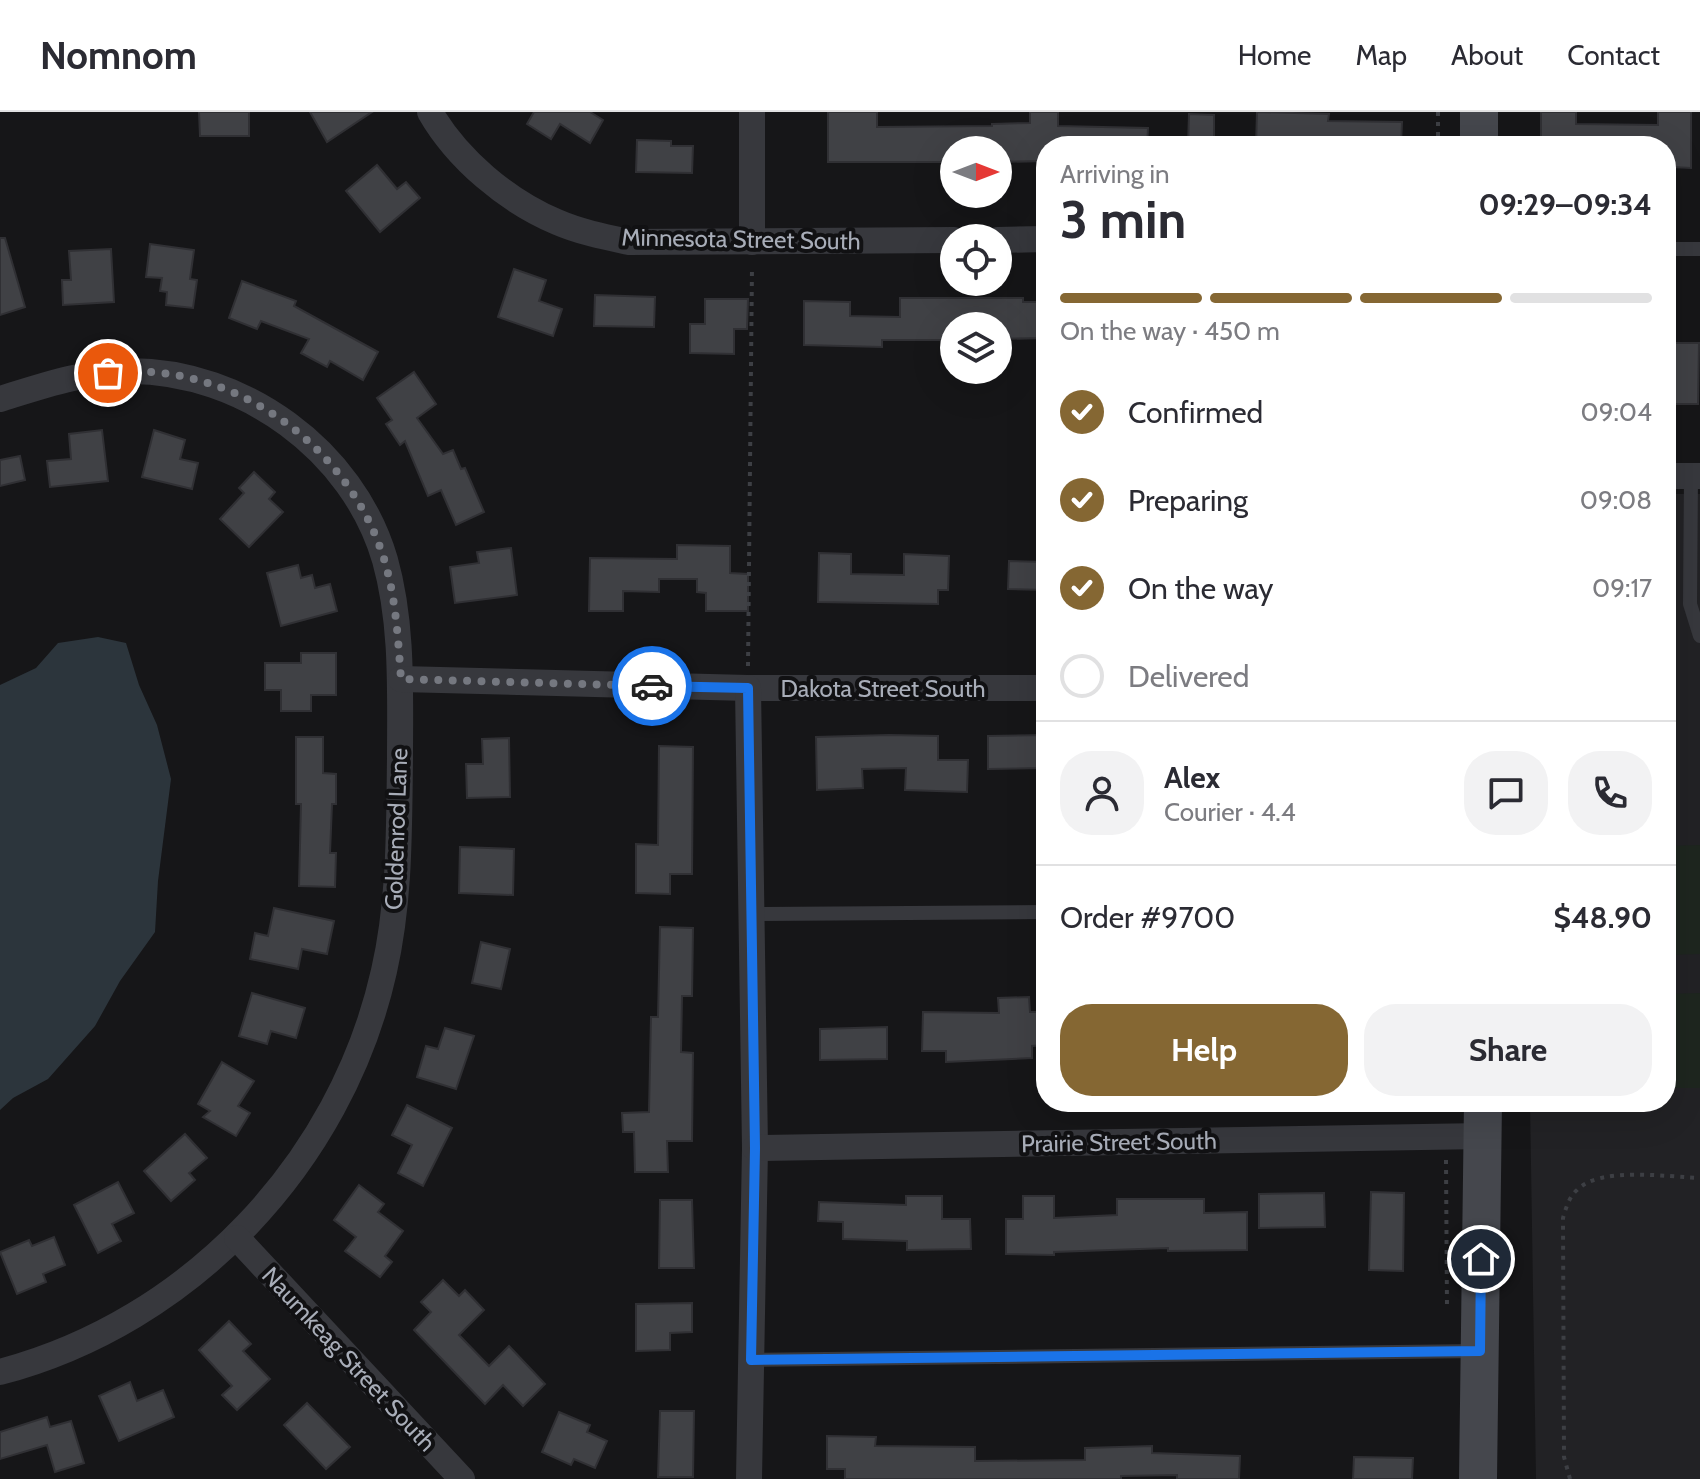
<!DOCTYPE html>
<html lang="en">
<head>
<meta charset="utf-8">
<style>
	:root { --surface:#fff; --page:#f2f2f3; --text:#2b2b33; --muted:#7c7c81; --line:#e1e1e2; --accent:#856733 }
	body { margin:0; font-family:Cabin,sans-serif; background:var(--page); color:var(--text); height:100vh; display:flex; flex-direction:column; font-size:30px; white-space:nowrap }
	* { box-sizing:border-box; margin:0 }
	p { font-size:26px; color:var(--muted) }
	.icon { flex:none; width:44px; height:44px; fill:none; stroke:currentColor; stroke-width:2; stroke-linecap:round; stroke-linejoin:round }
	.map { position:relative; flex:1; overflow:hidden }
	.side { position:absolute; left:1036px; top:24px; width:640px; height:976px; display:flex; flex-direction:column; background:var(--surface); border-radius:32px; box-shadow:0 8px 32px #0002 }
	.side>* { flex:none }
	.needle { width:52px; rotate:90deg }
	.tools { position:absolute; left:940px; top:24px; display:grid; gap:16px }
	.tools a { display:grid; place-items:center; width:72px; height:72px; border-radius:50%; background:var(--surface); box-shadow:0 8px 32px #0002; font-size:40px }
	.pin { position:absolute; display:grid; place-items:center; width:68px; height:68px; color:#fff; margin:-34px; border:4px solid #fff; border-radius:50%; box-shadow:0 2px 8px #0007 }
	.courier { position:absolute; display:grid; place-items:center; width:80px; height:80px; margin:-40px; border:6px solid #1a73e8; border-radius:50%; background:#fff; color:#222; box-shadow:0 2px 10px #0007 }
	.head em { font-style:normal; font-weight:800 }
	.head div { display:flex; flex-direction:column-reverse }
	.head { display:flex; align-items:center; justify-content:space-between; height:136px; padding:0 24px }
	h1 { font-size:52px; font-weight:800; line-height:60px }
	.bar { display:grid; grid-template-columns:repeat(4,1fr); gap:12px 8px; align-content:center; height:96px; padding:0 24px }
	.bar i { height:10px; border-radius:6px; background:var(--line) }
	.bar .active { background:var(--accent) }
	.bar p { grid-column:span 4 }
	.line { display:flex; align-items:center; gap:20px; padding:0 24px; border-top:2px solid var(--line) }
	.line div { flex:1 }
	.round { display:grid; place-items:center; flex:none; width:84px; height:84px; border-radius:32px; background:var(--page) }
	ol { padding:0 24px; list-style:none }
	li { display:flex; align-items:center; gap:24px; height:88px }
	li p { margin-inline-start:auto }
	li .icon { padding:8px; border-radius:50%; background:var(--accent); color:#fff; stroke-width:4 }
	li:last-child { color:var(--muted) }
	li i { width:44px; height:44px; border:4px solid var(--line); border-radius:50% }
	.button { display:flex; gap:16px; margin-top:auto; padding:16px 24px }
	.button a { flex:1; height:92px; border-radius:32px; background:var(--accent); color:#fff; font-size:32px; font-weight:800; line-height:92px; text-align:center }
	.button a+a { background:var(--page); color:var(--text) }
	header { display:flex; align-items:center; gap:48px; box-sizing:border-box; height:112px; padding:0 40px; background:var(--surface); border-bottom:2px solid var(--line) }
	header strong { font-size:38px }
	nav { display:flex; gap:44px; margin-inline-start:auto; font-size:28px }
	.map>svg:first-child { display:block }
</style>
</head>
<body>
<header>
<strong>Nomnom</strong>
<nav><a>Home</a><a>Map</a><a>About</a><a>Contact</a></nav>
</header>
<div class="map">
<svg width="1700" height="1367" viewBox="0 0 1700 1367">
	<rect width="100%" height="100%" fill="#161618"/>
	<polygon fill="#222225" points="1666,382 1700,382 1700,1367 1536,1367 1530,990 1666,990"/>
	<g fill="#1e261f">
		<polygon points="1700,733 1700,842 1666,843 1666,734"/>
		<polygon points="1700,881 1700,976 1666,976 1666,882"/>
	</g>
	<polygon fill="#2c353c" points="98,525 126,531 139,573 157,613 171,667 158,769 155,820 120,869 95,914 48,967 13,986 0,998 0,573 36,556 58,531"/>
	<g fill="#404145" stroke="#303034" stroke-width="2">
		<polygon points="199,0 249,0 249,24 200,24"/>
		<polygon points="310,0 372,0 327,30"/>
		<polygon points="534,0 590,0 603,8 590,31 560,12 551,27 527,12"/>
		<polygon points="828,0 877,0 877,15 992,14 992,12 1030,11 1030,0 1058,0 1058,14 1148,16 1147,34 1046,34 1046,49 998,50 998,38 954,38 954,50 828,50"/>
		<polygon points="1257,0 1329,2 1328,9 1402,10 1401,34 1256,34"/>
		<polygon points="1541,0 1576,0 1576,12 1658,13 1658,0 1691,0 1691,56 1672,55 1672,43 1666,43 1666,34 1541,34"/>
		<polygon points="1189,2 1214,3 1214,34 1188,34"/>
		<polygon points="637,28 671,29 671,34 693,34 692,61 636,60"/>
		<polygon points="377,53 397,77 406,70 420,86 380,120 346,79"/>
		<polygon points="0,126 5,126 25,195 0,203"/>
		<polygon points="150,132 194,138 190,167 197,168 193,196 166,193 167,180 160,179 162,166 146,165"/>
		<polygon points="111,137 114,190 63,193 62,168 71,168 69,139"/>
		<polygon points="514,157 546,168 539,189 562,197 553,224 498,205"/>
		<polygon points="242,169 296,189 294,194 378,240 363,268 330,249 327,255 301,241 309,227 261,209 257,217 229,206"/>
		<polygon points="595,183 655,185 654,215 594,214"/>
		<polygon points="900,186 1023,186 1023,190 1046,190 1046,226 998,227 998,214 954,214 954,228 882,228 882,235 804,233 804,189 850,190 850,204 900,205"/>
		<polygon points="705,187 748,187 747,217 734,217 734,242 690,241 690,212 705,212"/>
		<polygon points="1671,231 1699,231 1698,292 1666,292 1666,255 1671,256"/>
		<polygon points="414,260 436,292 417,306 443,342 453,338 461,357 465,356 484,400 456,413 441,378 428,384 405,329 400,333 386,312 392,308 377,286"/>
		<polygon points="102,318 108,369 50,375 47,349 71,347 69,322"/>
		<polygon points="154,318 185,328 180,347 198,351 192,377 142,365"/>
		<polygon points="20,344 25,368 0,374 0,348"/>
		<polygon points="254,360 275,380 269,387 283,400 249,435 220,407 244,381 239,376"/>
		<polygon points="677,433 730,434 730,461 748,462 748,499 706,499 706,481 697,480 697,467 659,467 659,480 623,479 623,499 589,499 590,446 677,447"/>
		<polygon points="511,436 517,483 455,491 450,455 479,451 477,440"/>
		<polygon points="819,441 851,442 851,462 904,463 904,442 949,444 948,478 938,478 938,492 818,490"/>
		<polygon points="1009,449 1046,450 1046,478 1008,477"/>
		<polygon points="298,453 301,466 312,463 315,476 330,472 337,499 281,514 267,461"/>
		<polygon points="301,541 336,541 336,583 311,583 311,599 281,599 281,578 265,578 265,551 301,551"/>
		<polygon points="889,623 938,624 938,648 968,648 967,680 905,678 906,656 862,657 863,676 817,678 816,625"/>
		<polygon points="1046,623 1046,656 988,657 988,624"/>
		<polygon points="296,625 323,625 323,661 336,662 336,692 332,692 330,741 336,741 335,775 299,774 301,692 296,692"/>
		<polygon points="509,626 510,685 467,686 466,652 483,652 482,627"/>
		<polygon points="659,634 693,635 692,762 670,762 670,782 636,781 636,732 658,733"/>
		<polygon points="460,735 514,737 513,783 459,781"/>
		<polygon points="274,796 334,809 327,842 302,837 298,857 250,847 255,821 268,824"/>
		<polygon points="660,815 693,816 692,884 682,884 681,940 693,941 692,1029 667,1029 668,1060 635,1060 634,1020 623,1020 622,1001 649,1000 651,905 658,905"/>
		<polygon points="481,830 510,837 501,877 472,871"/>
		<polygon points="252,881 305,896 296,926 271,919 267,932 239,924"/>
		<polygon points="1029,885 1030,900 1046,900 1046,933 1032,934 1032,946 946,950 946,939 922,939 923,900 999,901 998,886"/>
		<polygon points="887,915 887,947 820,948 820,917"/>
		<polygon points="445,916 474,924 456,977 417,965 426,934 438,937"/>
		<polygon points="222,950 254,969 238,994 250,1001 236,1024 203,1005 210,999 198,992"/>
		<polygon points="407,993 452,1016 423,1074 398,1061 412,1033 392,1023"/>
		<polygon points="185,1022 207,1046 189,1061 195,1068 171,1089 144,1059"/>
		<polygon points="118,1070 134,1101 112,1112 121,1129 98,1141 74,1093"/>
		<polygon points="359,1073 384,1092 378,1100 403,1119 385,1144 392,1150 380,1165 345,1139 356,1125 334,1108"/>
		<polygon points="1371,1080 1404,1081 1403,1159 1369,1158"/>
		<polygon points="1324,1081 1325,1115 1259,1116 1259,1082"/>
		<polygon points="906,1084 942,1084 942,1107 970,1107 971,1137 907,1138 907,1129 843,1127 843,1110 818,1109 819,1090 906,1093"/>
		<polygon points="1023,1084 1054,1084 1054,1106 1117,1103 1117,1087 1204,1087 1204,1101 1247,1100 1247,1138 1168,1139 1168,1136 1054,1140 1054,1143 1006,1142 1006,1107 1023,1107"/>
		<polygon points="660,1088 692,1088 694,1156 659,1156"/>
		<polygon points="54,1125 65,1153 43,1162 46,1170 17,1182 0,1140 29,1128 32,1134"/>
		<polygon points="443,1168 459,1184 465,1178 484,1198 459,1223 489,1254 509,1234 545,1272 523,1294 503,1273 485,1292 414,1218 431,1200 421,1190"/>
		<polygon points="692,1191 692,1220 670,1221 670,1238 636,1239 636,1192"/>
		<polygon points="229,1209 251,1232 243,1239 270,1267 237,1298 222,1283 232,1274 199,1238"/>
		<polygon points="130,1270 137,1289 163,1278 174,1305 119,1329 99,1284"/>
		<polygon points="307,1291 350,1335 326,1357 284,1313"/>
		<polygon points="660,1299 694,1299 693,1365 658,1365"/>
		<polygon points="559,1300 590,1313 587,1320 607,1329 595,1356 574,1347 571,1353 542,1340"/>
		<polygon points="47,1305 50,1315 71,1309 84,1351 55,1360 47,1333 0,1347 0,1320"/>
		<polygon points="827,1324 876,1325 875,1334 975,1335 975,1349 1085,1348 1085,1336 1152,1334 1152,1341 1240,1344 1239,1367 1177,1367 1177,1363 1121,1364 1121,1367 845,1367 845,1357 827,1357"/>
		<polygon points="1354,1345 1413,1346 1412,1367 1353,1367"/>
	</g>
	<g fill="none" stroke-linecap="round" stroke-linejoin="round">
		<g stroke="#3d3f44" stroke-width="4" stroke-dasharray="4 6" stroke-linecap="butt">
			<polyline points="1438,0 1438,34"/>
			<polyline points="748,554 752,155"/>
			<polyline points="1446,1048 1447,1196"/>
			<path d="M1570,1367l-6,-22 -1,-239c3,-10 6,-21 14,-28 23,-24 91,-13 123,-12"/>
		</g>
		<g stroke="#37383d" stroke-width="14">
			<polyline points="1666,137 1700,137"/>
			<polyline points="1691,364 1690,492 1700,524"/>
			<polyline points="751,802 1046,800"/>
			<polyline points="751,1248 1480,1239"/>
		</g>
		<g stroke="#37383d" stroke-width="26">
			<path d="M430,0c27,47 77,89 127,110 23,10 48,15 72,20l325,-2"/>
			<polyline points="752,0 752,130"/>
			<polyline points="998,128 1046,127"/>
			<path d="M0,287c42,-13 85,-28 130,-28 113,0 223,79 255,189 18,64 15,132 15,198 -1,72 0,143 -16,213 -43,192 -194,351 -384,401"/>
			<polyline points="1666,364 1700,364"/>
			<polyline points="401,567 748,576 1046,576"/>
			<polyline points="748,576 755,1036 749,1367"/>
			<polyline points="755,1036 1483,1024"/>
			<polyline points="237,1126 462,1367"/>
		</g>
		<g stroke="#45474d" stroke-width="38">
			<polyline points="1479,0 1479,34"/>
			<polyline points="1478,1367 1483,990"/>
		</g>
	</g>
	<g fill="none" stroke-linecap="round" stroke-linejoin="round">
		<path stroke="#757880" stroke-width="8" stroke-dasharray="0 14.4" d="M108,261c121,-14 240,70 276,186 12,39 14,80 17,120l251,7"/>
		<polyline stroke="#1a73e8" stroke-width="10" points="652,574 748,576 755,1036 751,1248 1480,1239 1481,1147"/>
	</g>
	<g text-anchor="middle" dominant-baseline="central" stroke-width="8" stroke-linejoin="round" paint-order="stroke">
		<g font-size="24" fill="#a8adb8" stroke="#111113">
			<text transform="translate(741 127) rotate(1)">Minnesota Street South</text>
			<text x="883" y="576">Dakota Street South</text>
			<text transform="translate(396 717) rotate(-88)">Goldenrod Lane</text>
			<text transform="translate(1119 1030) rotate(-1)">Prairie Street South</text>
			<text transform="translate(349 1247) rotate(47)">Naumkeag Street South</text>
		</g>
	</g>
</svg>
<div class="tools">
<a><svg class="needle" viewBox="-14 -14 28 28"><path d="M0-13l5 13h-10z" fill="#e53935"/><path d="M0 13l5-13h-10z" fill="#7c7c81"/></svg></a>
<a><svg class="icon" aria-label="locate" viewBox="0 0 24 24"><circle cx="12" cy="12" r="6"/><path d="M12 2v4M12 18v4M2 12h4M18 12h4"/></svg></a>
<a><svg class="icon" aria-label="layers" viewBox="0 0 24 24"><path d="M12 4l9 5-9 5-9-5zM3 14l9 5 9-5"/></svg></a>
</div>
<div class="pin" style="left:108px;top:261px;background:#ea580c"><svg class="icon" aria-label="bag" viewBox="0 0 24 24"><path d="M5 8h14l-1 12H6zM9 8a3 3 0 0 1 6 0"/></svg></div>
<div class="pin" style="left:1481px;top:1147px;background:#1f2937"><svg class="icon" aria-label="home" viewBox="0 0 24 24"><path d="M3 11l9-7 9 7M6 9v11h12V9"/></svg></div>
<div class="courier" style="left:652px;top:574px"><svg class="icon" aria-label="car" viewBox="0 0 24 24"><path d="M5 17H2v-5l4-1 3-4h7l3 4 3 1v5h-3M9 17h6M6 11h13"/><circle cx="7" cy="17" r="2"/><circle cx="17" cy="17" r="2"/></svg></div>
<section class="side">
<div class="head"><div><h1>3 min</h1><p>Arriving in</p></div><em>09:29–09:34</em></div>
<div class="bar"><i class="active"></i><i class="active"></i><i class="active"></i><i></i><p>On the way · 450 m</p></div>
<ol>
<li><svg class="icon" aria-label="check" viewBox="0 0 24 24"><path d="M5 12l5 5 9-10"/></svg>Confirmed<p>09:04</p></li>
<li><svg class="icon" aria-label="check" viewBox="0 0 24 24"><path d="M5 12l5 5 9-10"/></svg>Preparing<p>09:08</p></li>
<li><svg class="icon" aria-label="check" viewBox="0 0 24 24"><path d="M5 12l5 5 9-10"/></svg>On the way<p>09:17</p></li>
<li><i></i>Delivered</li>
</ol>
<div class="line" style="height:144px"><a class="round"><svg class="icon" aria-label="person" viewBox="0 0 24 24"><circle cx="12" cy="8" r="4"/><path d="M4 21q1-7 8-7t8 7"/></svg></a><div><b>Alex</b><p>Courier · 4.4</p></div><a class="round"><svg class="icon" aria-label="chat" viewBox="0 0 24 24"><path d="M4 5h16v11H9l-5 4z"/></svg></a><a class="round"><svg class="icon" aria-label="phone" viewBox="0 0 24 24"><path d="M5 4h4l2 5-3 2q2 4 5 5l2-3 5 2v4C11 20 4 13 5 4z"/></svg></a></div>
<div class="line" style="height:104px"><div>Order #9700</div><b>$48.90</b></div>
<div class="button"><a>Help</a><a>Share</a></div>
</section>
</div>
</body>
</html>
